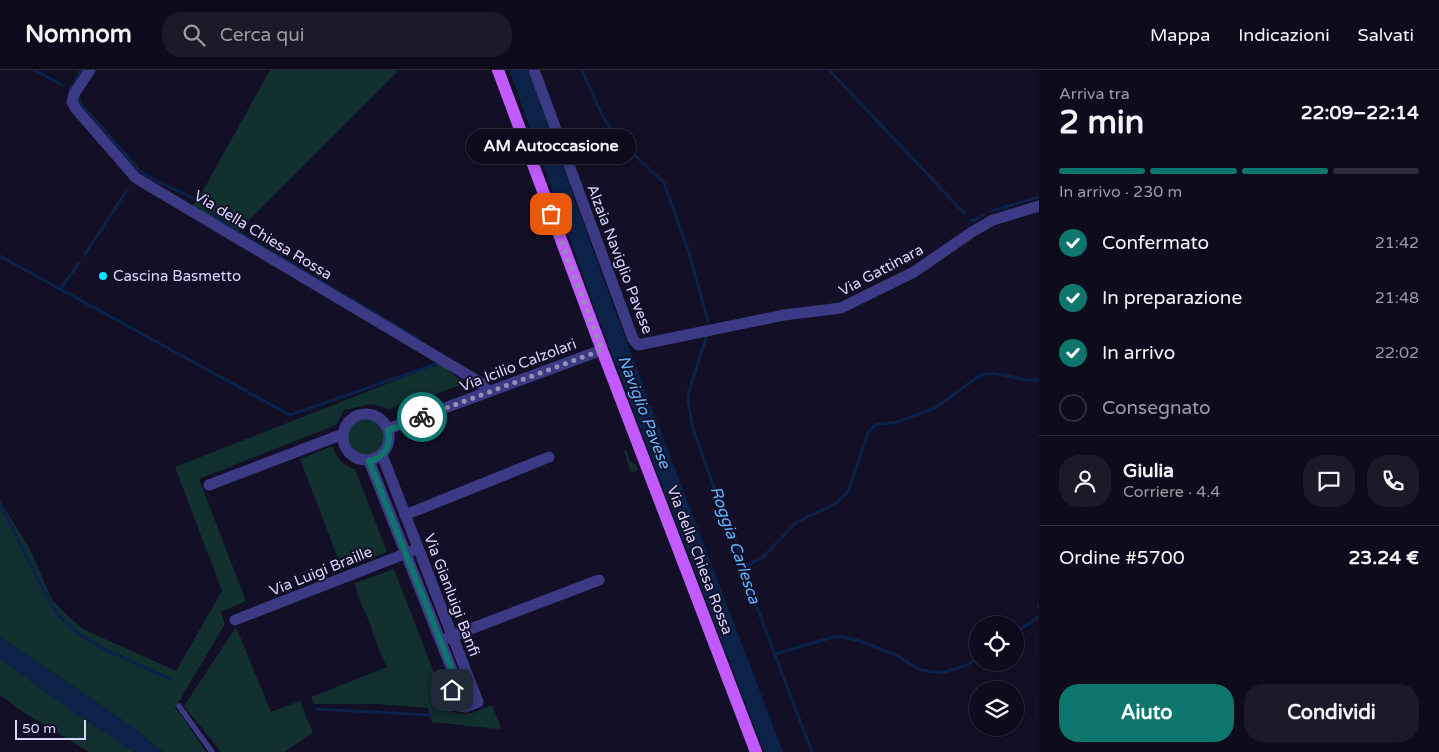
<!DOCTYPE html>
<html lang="it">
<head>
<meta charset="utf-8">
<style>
	:root { --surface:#0e0b1c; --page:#1c1929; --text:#f1f3f6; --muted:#9b9ba3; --line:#2e2b3b; --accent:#0f766e }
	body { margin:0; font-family:"Varela Round",sans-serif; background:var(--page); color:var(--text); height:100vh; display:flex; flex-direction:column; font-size:19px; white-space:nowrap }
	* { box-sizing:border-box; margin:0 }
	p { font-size:16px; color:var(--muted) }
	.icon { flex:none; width:28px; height:28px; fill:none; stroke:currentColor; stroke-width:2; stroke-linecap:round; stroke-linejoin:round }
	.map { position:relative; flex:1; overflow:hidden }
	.details { display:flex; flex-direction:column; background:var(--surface); width:400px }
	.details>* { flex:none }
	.controls { position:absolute; left:969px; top:546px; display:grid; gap:10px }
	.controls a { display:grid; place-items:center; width:55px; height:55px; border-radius:50%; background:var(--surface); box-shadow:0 2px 12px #0003,0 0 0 1px var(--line); font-size:25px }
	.scale { position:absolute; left:15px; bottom:12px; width:71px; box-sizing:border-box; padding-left:5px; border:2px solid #d9d4ff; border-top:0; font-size:14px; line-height:18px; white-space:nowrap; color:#d9d4ff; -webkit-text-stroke:4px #130f26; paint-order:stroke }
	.pin { position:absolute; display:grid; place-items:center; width:42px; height:42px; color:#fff; margin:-21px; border-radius:10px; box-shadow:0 2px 8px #0006 }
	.courier { position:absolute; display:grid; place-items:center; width:50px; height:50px; margin:-25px; border:4px solid #0f766e; border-radius:50%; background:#fff; color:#222; box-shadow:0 1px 6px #0007 }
	.bubble { position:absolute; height:35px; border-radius:18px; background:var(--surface); box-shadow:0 2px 12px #0003,0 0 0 1px var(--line); font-size:16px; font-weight:800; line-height:35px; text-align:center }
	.headline em { font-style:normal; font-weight:800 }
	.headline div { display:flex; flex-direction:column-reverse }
	.headline { display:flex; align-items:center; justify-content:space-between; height:85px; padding:0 20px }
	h1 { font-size:32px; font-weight:800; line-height:38px }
	.bar { display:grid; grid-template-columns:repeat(4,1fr); gap:8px 5px; align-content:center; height:60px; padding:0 20px }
	.bar i { height:6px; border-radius:4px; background:var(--line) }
	.bar .on { background:var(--accent) }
	.bar p { grid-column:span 4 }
	.line { display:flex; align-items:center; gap:12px; padding:0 20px; border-top:1px solid var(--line) }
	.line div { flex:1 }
	.round { display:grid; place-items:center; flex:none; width:52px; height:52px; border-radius:20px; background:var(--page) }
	ol { padding:0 20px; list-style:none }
	li { display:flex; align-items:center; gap:15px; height:55px }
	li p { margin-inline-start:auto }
	li .icon { padding:5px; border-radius:50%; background:var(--accent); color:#fff; stroke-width:4 }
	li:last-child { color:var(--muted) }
	li i { width:28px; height:28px; border:2px solid var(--line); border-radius:50% }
	.cta { display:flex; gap:10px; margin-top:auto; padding:10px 20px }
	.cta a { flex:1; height:58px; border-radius:20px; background:var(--accent); color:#fff; font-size:20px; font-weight:800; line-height:58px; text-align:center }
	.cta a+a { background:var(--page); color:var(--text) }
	header { display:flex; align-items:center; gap:30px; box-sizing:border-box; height:70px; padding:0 25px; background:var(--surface); border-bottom:1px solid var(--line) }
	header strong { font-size:24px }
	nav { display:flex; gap:28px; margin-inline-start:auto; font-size:18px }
	.search { width:350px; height:45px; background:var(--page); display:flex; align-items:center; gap:12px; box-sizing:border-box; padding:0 18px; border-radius:20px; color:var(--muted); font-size:19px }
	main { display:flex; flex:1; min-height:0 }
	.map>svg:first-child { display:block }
</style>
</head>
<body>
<header>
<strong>Nomnom</strong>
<div class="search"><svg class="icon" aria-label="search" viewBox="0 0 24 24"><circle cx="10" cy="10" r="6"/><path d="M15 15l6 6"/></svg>Cerca qui</div>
<nav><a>Mappa</a><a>Indicazioni</a><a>Salvati</a></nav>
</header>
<main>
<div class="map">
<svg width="1039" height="682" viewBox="0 0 1039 682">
	<rect width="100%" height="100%" fill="#130f26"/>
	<g fill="#12302f">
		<polygon points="270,0 396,0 397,2 233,166 189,140 201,124"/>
		<polygon points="440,293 465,314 389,339 372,334 344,340 336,355 199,409 246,531 221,542 225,554 175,638 180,643 206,682 163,682 130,655 0,567 0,431 30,479 52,530 68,546 83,559 176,601 222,521 175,397"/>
		<circle cx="366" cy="367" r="18"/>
		<path d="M332,376c4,11 12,21 23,23l32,83 -45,17 -42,-110z"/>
		<polygon points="624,380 626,380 630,391 636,395 638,400 631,403"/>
		<path d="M394,499l53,138c14,14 29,4 45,-2l9,23 -4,1 -65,-7 -4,-14 -52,-4h-62l-3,-7 76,-30c-8,-15 -12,-28 -17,-43 -5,-14 -13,-26 -15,-41z"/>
		<polygon points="236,557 271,642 300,631 313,663 284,682 221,682 184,636"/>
		<polygon points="0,589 82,648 134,682 89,682 23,642 0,625"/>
	</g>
	<g fill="#0c2248">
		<polygon points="509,0 528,0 617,246 783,682 764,682 600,253"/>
		<polygon points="0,567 130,655 163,682 134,682 82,648 0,589"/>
	</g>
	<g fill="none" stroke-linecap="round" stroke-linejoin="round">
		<g stroke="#0c2248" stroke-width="3">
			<polyline points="34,0 62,15"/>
			<polyline points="582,0 604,49 622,73 664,113 689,183 708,251"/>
			<polyline points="829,0 964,143"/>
			<polyline points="70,20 81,0"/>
			<polyline points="79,27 79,32 140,101 152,109 193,128"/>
			<polyline points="202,133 212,144 232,158 418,269"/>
			<polyline points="991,141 1039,127"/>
			<polyline points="971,150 973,151 983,145"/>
			<polyline points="85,184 127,120"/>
			<polyline points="0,186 60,219 79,193"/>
			<polyline points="60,219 290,345 439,293"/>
			<polyline points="707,265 689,321 688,330 693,359 717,426 735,468 745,506 812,682"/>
			<polyline points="0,434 42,517 58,545 80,565 106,580 170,609"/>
			<path d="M739,499l23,-11 35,-36 38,-18 13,-12 20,-59 7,-8 22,-3 38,-14 44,-32c19,-8 40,7 60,4"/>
			<polyline points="1038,536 1039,535"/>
			<polyline points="1015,563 1037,548"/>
			<polyline points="775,584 837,566 860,571 894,584 921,600 942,603 967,595 978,588"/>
			<polyline points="316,639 430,645"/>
		</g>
		<polyline stroke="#3d3a85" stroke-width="5.5" points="179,636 212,682"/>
		<g stroke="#3d3a85" stroke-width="11">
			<polyline points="90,0 74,24 72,32 76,39 136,108 481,313 488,322"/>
			<polyline points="534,0 633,269 638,275 784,245 841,238 914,202 972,162 993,150 1039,136"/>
			<circle cx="366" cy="367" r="23"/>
			<polyline points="388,359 602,280"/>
			<polyline points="369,391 456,610 452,622 452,629 458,636 465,637 478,632 382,385"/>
			<polyline points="209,415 343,364"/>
			<polyline points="405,445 549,387"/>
			<polyline points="235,550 412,481"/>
			<polyline points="447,568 599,510"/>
		</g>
		<polyline stroke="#c25bff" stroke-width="12" points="498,0 602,280 756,682"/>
	</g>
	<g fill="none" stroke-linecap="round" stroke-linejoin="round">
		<polyline stroke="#948fb3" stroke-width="5" stroke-dasharray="0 9" points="422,347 602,280 551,144"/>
		<path stroke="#0f766e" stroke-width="6" d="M422,347l-34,13c4,15 -4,28 -19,31l87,219 -1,5 -3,5"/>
	</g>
	<circle fill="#00e5ff" stroke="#130f26" stroke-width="2" cx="103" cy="206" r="5"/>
	<g text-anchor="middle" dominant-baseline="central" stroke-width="4" stroke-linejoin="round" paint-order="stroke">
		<g font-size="15" fill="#d9d4ff" stroke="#130f26">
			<text transform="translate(263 165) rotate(31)">Via della Chiesa Rossa</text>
			<text transform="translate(620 189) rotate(69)">Alzaia Naviglio Pavese</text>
			<text transform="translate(881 200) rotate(-28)">Via Gattinara</text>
			<text transform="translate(518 295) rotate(-21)">Via Icilio Calzolari</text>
			<text transform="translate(700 490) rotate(69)">Via della Chiesa Rossa</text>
			<text transform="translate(321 501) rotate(-22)">Via Luigi Braille</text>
			<text transform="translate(452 525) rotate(69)">Via Gianluigi Banfi</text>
		</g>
		<g font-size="15" fill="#d9d4ff" stroke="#130f26" text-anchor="start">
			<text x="113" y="206">Cascina Basmetto</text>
		</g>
		<g font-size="16" font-style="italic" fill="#62b6ff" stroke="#130f26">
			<text transform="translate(644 342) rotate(69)">Naviglio Pavese</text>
			<text transform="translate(735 475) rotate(71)">Roggia Carlesca</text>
		</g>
	</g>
</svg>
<div class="controls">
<a><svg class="icon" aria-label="locate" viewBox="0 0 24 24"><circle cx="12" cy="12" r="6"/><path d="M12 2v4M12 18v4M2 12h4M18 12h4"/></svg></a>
<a><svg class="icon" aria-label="layers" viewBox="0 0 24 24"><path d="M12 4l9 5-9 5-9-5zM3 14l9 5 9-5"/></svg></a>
</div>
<div class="scale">50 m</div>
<div class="pin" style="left:551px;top:144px;background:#ea580c"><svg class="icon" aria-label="bag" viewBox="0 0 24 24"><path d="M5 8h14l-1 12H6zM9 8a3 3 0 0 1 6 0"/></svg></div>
<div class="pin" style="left:452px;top:620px;background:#1f2937"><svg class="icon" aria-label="home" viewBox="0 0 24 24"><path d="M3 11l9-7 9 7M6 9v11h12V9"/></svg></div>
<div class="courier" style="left:422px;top:347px"><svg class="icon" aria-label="bike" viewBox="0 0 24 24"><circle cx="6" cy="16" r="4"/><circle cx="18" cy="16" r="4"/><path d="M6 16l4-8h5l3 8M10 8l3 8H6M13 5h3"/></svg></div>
<div class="bubble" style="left:466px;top:59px;width:170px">AM Autoccasione</div>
</div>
<section class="details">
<div class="headline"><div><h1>2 min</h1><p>Arriva tra</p></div><em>22:09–22:14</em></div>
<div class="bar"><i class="on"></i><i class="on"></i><i class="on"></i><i></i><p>In arrivo · 230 m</p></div>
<ol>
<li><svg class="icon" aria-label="check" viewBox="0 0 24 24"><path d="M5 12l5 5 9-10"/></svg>Confermato<p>21:42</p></li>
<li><svg class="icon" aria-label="check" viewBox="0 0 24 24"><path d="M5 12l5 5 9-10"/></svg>In preparazione<p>21:48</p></li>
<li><svg class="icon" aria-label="check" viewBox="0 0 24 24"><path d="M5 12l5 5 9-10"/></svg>In arrivo<p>22:02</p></li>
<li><i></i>Consegnato</li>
</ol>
<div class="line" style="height:90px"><a class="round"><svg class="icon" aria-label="person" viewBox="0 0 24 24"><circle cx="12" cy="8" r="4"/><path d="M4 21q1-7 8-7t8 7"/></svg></a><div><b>Giulia</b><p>Corriere · 4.4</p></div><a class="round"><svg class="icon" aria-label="chat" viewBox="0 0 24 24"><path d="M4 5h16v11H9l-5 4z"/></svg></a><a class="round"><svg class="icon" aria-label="phone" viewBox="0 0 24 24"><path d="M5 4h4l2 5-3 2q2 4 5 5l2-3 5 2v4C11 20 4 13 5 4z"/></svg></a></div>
<div class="line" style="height:65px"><div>Ordine #5700</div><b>23.24 €</b></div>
<div class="cta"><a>Aiuto</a><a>Condividi</a></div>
</section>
</main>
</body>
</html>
